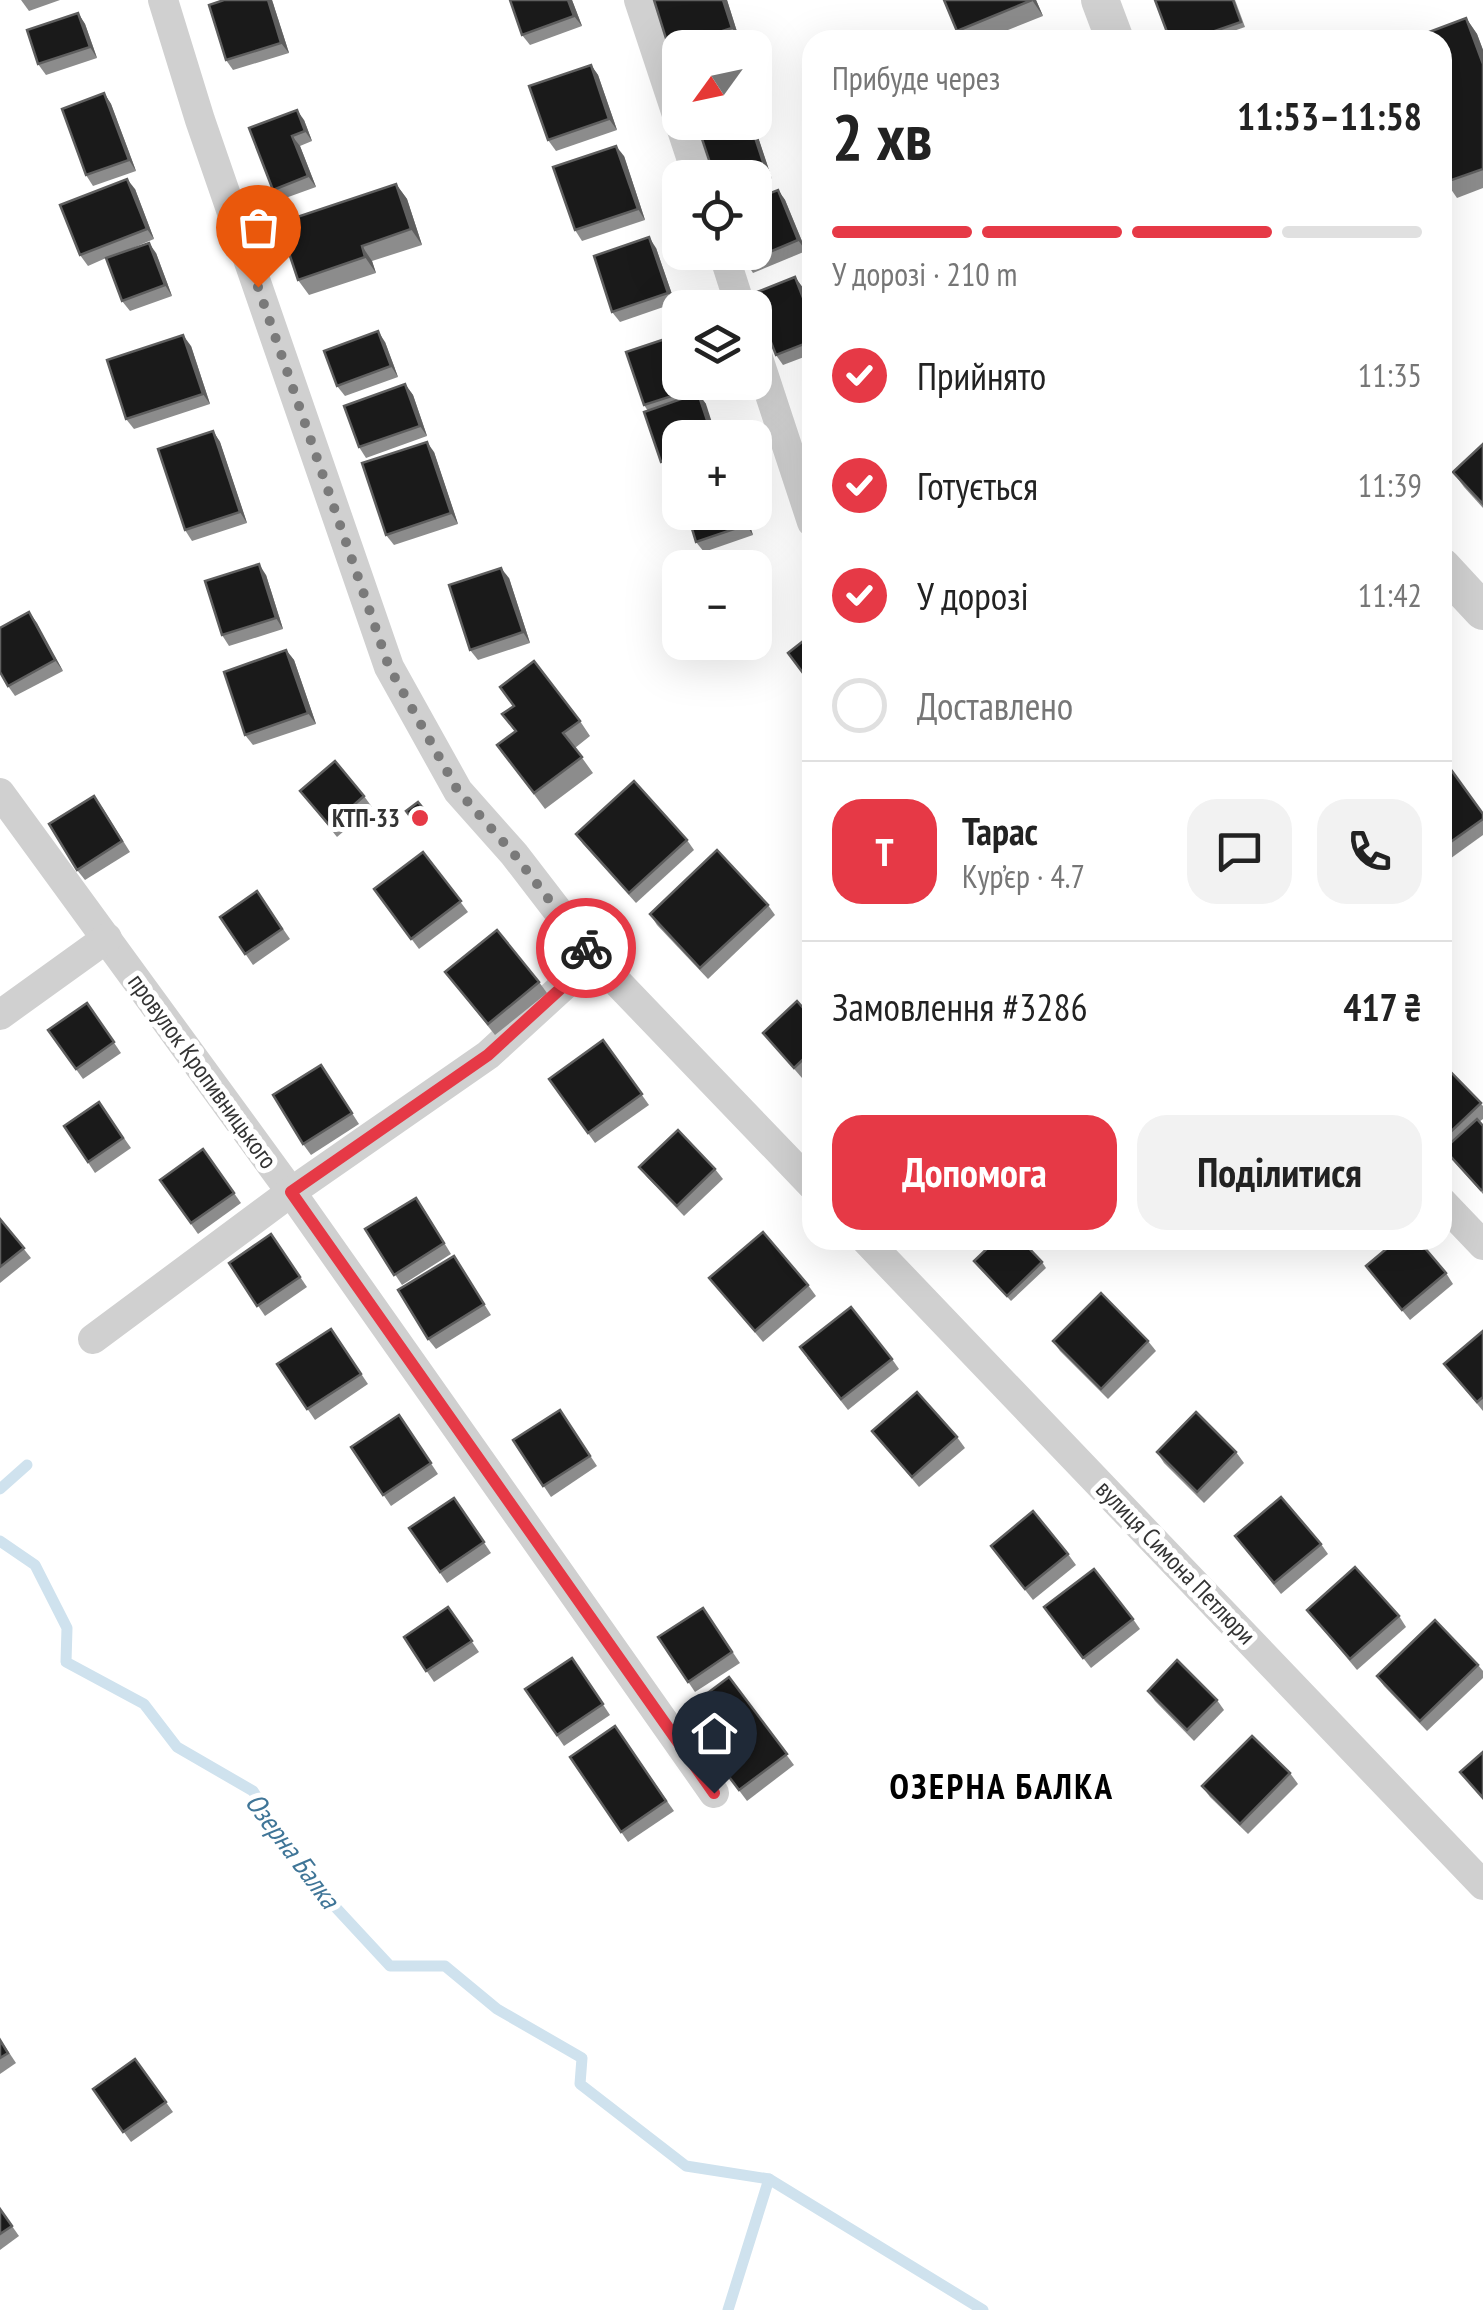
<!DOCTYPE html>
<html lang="uk">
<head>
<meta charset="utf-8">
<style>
	:root { --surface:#fff; --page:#f2f2f2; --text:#222; --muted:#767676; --line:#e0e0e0; --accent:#e63946 }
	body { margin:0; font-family:"PT Sans Narrow",sans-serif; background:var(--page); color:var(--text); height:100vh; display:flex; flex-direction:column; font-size:38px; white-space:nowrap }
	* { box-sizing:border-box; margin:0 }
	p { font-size:32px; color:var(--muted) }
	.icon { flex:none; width:55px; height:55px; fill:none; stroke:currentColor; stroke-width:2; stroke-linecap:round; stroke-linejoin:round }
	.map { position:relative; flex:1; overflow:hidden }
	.sheet { position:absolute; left:802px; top:30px; width:650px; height:1220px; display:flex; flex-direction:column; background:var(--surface); border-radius:30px; box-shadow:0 10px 40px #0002 }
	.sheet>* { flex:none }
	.needle { width:65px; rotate:237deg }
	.buttons { position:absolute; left:662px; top:30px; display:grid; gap:20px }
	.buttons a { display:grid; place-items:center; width:110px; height:110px; border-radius:20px; background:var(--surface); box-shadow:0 10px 40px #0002; font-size:50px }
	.pin { position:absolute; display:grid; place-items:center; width:85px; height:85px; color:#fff; margin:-102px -42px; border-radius:50% 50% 50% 0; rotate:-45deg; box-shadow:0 0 10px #0007 }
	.pin .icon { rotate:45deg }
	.courier { position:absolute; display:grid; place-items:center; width:100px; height:100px; margin:-50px; border:8px solid #e63946; border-radius:50%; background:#fff; color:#222; box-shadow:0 2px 12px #0007 }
	.headline em { font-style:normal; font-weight:700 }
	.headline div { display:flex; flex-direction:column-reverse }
	.headline { display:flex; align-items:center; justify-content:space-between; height:170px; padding:0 30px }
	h1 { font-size:65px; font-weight:700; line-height:75px }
	.bar { display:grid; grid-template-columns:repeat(4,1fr); gap:15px 10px; align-content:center; height:120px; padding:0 30px }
	.bar i { height:12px; border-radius:8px; background:var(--line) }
	.bar .current { background:var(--accent) }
	.bar p { grid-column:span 4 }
	.line { display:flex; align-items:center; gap:25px; padding:0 30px; border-top:2px solid var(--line) }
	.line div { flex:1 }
	.round { display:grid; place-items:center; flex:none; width:105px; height:105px; border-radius:30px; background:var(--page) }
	ol { padding:0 30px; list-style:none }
	li { display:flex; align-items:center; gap:30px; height:110px }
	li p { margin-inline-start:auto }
	li .icon { padding:10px; border-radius:50%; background:var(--accent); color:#fff; stroke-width:4 }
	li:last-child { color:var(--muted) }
	li i { width:55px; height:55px; border:5px solid var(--line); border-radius:50% }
	.primary-button { display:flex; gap:20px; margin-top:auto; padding:20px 30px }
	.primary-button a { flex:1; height:115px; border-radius:30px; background:var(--accent); color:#fff; font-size:40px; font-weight:700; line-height:115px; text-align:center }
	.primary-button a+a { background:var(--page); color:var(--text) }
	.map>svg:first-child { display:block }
</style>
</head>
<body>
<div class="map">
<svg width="1483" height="2310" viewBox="0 0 1483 2310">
	<rect width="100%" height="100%" fill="#fff"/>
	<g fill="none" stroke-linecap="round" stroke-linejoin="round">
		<g stroke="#cfe2ee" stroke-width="11">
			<polyline points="0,1489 27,1465"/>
			<polyline points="0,1541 35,1565 67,1628 66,1662 144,1704 177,1747 253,1791 313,1883 390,1966 445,1966 497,2009 582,2058 580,2084 686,2166 769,2179 983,2310"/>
			<polyline points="728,2310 769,2179"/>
		</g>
		<g stroke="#d0d0d0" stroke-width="30">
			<polyline points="163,0 200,120 389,667 458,791 514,854 594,958 812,1185"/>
			<polyline points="639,0 698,178"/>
			<polyline points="723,252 741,308"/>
			<polyline points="755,349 812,522"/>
			<polyline points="0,793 291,1192 714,1793"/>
			<polyline points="0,1015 107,938"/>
			<polyline points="1442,1202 1483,1245"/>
			<polyline points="866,1240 1483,1885"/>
			<polyline points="93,1339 291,1192 488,1055 594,958"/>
		</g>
		<g stroke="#d0d0d0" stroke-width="38">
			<polyline points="1100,0 1115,40"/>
			<polyline points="1442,567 1483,611"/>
		</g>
	</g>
	<g fill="#8c8c8c">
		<polygon points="21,0 60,0 29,11"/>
		<polygon points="272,0 289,53 233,70 226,60"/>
		<polygon points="572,0 582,26 530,45 522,35"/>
		<polygon points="654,0 727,0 739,38 711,48 680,48 680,57 677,59 669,48"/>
		<polygon points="944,0 1036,0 1043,16 983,40 963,40 957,31"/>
		<polygon points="1155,0 1235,0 1245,27 1208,40 1170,40"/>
		<polygon points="78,13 85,24 97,58 46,75 38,64"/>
		<polygon points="1466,18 1477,34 1483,50 1483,188 1457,198 1446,182"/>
		<polygon points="591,65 598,75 617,130 556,151 548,140"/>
		<polygon points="104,93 111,104 136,171 93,186 86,175"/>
		<polygon points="304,120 312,141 300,146 316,187 280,200 273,190 249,128"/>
		<polygon points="694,122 752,122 755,128 772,179 755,184 755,178 715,178 701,137"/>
		<polygon points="624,156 645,220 582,241 575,230"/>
		<polygon points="396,184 407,199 422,245 372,261 376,273 309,295 298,280"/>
		<polygon points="135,189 154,239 111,257 156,253 172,296 130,311 122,301 106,258 88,266 80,255"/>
		<polygon points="778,190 785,200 806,251 753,273 746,262"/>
		<polygon points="656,248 675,303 620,322 612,312"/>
		<polygon points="795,277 803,288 812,313 812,354 783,365 776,355"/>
		<polygon points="385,342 398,377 345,396 337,386"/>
		<polygon points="191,346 210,404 134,429 126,419"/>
		<polygon points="1442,373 1451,385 1442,393"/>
		<polygon points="680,382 700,382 705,398 702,399 706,404 680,438 680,468 668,472 661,462 648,411 644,405"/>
		<polygon points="405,384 413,395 427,436 366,458 359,447"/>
		<polygon points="213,431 220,442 247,523 192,541 185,530"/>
		<polygon points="1483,444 1483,508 1464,487 1453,472"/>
		<polygon points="434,452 458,524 394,545 386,535"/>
		<polygon points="745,512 753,535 704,552 696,542"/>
		<polygon points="266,575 283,629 229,646 222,635"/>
		<polygon points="509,578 530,643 478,660 470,650"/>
		<polygon points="29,612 63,671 15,696 8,686"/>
		<polygon points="286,650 294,660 316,724 253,745 245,735"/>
		<polygon points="1442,700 1449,710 1442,714"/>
		<polygon points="502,714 580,721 590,736 575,748 593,773 545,809 497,745 515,732"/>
		<polygon points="1442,778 1483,814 1483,835 1447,861 1442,855"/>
		<polygon points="300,791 364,796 372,807 337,837"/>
		<polygon points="418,802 431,819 418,828 406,811"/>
		<polygon points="102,807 130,852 85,880 77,870"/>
		<polygon points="576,834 687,840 694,850 636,903 583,844"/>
		<polygon points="423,852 468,912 419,949 374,889"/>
		<polygon points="257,891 290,939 253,965 220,917"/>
		<polygon points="768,905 775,915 708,979 657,925 650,914"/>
		<polygon points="445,972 539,982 547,993 495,1035"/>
		<polygon points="87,1003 121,1053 83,1079 48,1030"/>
		<polygon points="812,1018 812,1068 802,1078 763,1033"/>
		<polygon points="603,1040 649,1105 595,1143 549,1079"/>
		<polygon points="1442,1063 1483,1106 1483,1119 1479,1122 1483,1126 1483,1194 1442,1148"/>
		<polygon points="321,1065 359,1124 311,1155 303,1144"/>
		<polygon points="99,1102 131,1148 95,1173 64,1126"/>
		<polygon points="203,1149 241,1203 198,1234 160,1180"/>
		<polygon points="639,1167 715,1169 723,1179 684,1216 647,1177"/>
		<polygon points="423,1208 451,1254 402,1285 365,1229"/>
		<polygon points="0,1219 31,1258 0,1283"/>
		<polygon points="271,1234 307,1287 265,1316 229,1263"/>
		<polygon points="454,1256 491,1315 436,1349 428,1339"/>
		<polygon points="974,1261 1042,1262 1046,1268 1011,1301"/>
		<polygon points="1366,1266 1446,1273 1453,1284 1410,1320"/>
		<polygon points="709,1278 808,1285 816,1296 763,1342"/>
		<polygon points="331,1329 368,1384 315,1420 277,1364"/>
		<polygon points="1483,1331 1483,1411 1444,1364"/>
		<polygon points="1053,1341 1148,1341 1156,1351 1108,1399 1060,1351"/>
		<polygon points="807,1358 892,1359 899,1369 848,1410"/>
		<polygon points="560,1410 597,1466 551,1497 513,1440"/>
		<polygon points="399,1415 438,1474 391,1506 351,1447"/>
		<polygon points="872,1431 957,1437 965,1448 919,1487"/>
		<polygon points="1157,1452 1236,1452 1244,1463 1204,1503 1164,1463"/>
		<polygon points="454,1498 491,1553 447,1583 409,1528"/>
		<polygon points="1235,1536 1321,1544 1328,1554 1281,1594"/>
		<polygon points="991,1546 1068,1554 1076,1565 1033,1600"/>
		<polygon points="448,1607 479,1652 434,1682 404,1637"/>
		<polygon points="703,1608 740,1663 695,1692 658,1637"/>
		<polygon points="1307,1610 1399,1616 1406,1627 1357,1670"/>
		<polygon points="1052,1618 1133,1619 1140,1629 1091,1668"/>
		<polygon points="572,1658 610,1715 564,1746 525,1689"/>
		<polygon points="1478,1665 1483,1671 1483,1678 1427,1731 1384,1686 1377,1676"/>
		<polygon points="729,1677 794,1765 747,1801 681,1713"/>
		<polygon points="1148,1691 1217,1700 1224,1710 1194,1741 1155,1701"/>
		<polygon points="615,1726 674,1811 628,1842 570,1757"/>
		<polygon points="1290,1773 1298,1784 1248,1834 1210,1797 1202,1786"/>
		<polygon points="0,2039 16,2063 0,2074"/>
		<polygon points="135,2059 173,2112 131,2142 93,2089"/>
		<polygon points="0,2209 19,2236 0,2250"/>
	</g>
	<g fill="#5f5f5f">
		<polygon points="268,0 272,0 289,53 281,43"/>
		<polygon points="568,0 572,0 582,26 574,16"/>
		<polygon points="723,0 727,0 739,38 732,28"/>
		<polygon points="1032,0 1036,0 1043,16"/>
		<polygon points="78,13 85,24 97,58 90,47"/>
		<polygon points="1466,18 1477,34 1483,50 1483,64"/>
		<polygon points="591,65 598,75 617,130 609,119"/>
		<polygon points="104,93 111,104 136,171 129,160"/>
		<polygon points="297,110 304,120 312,141 305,131"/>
		<polygon points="750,122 752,122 755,128 772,179 765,168"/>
		<polygon points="292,136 300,146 316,187 308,176"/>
		<polygon points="616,146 624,156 645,220 638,209"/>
		<polygon points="127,179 135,189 154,239 147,229"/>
		<polygon points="396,184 407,199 422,245 411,229"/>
		<polygon points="778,190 785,200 806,251 798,240"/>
		<polygon points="649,237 656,248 675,303 668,293"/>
		<polygon points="149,243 156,253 172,296 165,285"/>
		<polygon points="362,246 372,261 376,273 365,257"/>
		<polygon points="795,277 803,288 812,313 812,321"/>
		<polygon points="378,331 385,342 398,377 391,366"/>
		<polygon points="183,335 191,346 210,404 203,394"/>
		<polygon points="696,382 700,382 705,398 697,388"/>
		<polygon points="405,384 413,395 427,436 420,426"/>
		<polygon points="698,393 706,404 717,438 713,438"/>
		<polygon points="213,431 220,442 247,523 240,512"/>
		<polygon points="427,442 434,452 458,524 451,513"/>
		<polygon points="742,512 745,512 753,535 746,525"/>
		<polygon points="259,564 266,575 283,629 276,618"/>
		<polygon points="501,568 509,578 530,643 523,632"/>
		<polygon points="29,612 37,623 63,671 55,660"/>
		<polygon points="286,650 294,660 316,724 308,713"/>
	</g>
	<g fill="#1a1a1a" stroke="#5f5f5f" stroke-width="2.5">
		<polygon points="224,0 268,0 281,43 226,60 209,5"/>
		<polygon points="510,0 568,0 574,16 522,35"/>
		<polygon points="654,0 723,0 732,28 669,48"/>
		<polygon points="944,0 1032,0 957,31"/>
		<polygon points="1155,0 1233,0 1241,22 1189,40 1170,40"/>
		<polygon points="78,13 90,47 38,64 27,30"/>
		<polygon points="1466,18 1483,64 1483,169 1446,182 1442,172 1442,40 1408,40"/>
		<polygon points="1014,33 1017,40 995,40"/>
		<polygon points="591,65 609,119 548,140 529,86"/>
		<polygon points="104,93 129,160 86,175 62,109"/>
		<polygon points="297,110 305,131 292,136 308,176 273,190 249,128"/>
		<polygon points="694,122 723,122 697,132"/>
		<polygon points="733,122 750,122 765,168 736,178 715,178 700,133"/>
		<polygon points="616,146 638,209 575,230 553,167"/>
		<polygon points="127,179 147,229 80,255 60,205"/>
		<polygon points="396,184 411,229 362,246 365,257 298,280 279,223"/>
		<polygon points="778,190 798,240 746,262 742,252 755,252 755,199"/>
		<polygon points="649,237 668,293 612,312 594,256"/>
		<polygon points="149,243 165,285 122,301 106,258"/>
		<polygon points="795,277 812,321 812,341 776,355 752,294"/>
		<polygon points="378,331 391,366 337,386 324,351"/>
		<polygon points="680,334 680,382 696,382 697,388 644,405 626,352"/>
		<polygon points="183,335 203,394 126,419 107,360"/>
		<polygon points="405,384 420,426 359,447 344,406"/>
		<polygon points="698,393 713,438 680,438 680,455 661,462 644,412"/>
		<polygon points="213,431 240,512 185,530 158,449"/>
		<polygon points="427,442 451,513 386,535 362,463"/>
		<polygon points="1483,444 1483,504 1453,472"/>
		<polygon points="687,512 742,512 746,525 696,542"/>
		<polygon points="259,564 276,618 222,635 205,581"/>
		<polygon points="501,568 523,632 470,650 449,585"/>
		<polygon points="29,612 55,660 8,686 0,672 0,628"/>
		<polygon points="812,634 812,685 788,653"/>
		<polygon points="286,650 308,713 245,735 224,672"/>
		<polygon points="534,661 580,721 563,733 582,757 534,793 497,745 516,731 502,714 514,706 500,687"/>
		<polygon points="335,761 364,796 330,826 300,791"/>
		<polygon points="1452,771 1483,814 1483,819 1442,848 1442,778"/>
		<polygon points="634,781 687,840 629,893 576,834"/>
		<polygon points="94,796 122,841 77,870 49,824"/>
		<polygon points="418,802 427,813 415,823 406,811"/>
		<polygon points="717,850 768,905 700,968 650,914"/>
		<polygon points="423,852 461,901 411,939 374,889"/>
		<polygon points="257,891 282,929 245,954 220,917"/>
		<polygon points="497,930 539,982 488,1024 445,972"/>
		<polygon points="797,1001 812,1018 812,1051 794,1068 763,1033"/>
		<polygon points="87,1003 114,1042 76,1069 48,1030"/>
		<polygon points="603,1040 642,1094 588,1133 549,1079"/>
		<polygon points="1442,1063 1481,1103 1442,1140"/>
		<polygon points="321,1065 352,1113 303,1144 273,1095"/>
		<polygon points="99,1102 123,1138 88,1162 64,1126"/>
		<polygon points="1477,1119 1483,1126 1483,1189 1481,1190 1444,1149"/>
		<polygon points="678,1130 715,1169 677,1206 639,1167"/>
		<polygon points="203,1149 234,1193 191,1223 160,1180"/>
		<polygon points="416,1198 444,1243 394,1275 365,1229"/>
		<polygon points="0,1219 24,1248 0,1267"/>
		<polygon points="763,1232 808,1285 755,1331 709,1278"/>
		<polygon points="271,1234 300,1277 257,1306 229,1263"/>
		<polygon points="996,1240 1021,1240 1042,1262 1007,1296 974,1261"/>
		<polygon points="1397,1240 1418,1240 1446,1273 1402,1310 1366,1266"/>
		<polygon points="454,1256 484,1304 428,1339 398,1290"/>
		<polygon points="1101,1293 1148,1341 1101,1389 1053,1341"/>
		<polygon points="851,1307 892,1359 841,1399 800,1347"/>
		<polygon points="331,1329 361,1374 307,1409 277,1364"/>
		<polygon points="1483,1331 1483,1397 1477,1402 1444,1364"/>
		<polygon points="917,1392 957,1437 912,1477 872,1431"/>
		<polygon points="560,1410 590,1456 543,1486 513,1440"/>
		<polygon points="1196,1412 1236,1452 1197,1492 1157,1452"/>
		<polygon points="399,1415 431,1463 383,1495 351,1447"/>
		<polygon points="1281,1497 1321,1544 1274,1583 1235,1536"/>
		<polygon points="454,1498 484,1542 440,1572 409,1528"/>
		<polygon points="1033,1511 1068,1554 1025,1589 991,1546"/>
		<polygon points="1355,1567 1399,1616 1350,1659 1307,1610"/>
		<polygon points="1094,1569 1133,1619 1083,1658 1044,1607"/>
		<polygon points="448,1607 472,1641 426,1671 404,1637"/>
		<polygon points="703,1608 732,1652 688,1682 658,1637"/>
		<polygon points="1435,1620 1478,1665 1420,1721 1377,1676"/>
		<polygon points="572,1658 603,1704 557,1735 525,1689"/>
		<polygon points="1177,1660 1217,1700 1187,1730 1148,1691"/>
		<polygon points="729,1677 787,1754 739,1790 681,1713"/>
		<polygon points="615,1726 666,1801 621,1832 570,1757"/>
		<polygon points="1252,1736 1290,1773 1240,1824 1202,1786"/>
		<polygon points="1483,1752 1483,1798 1460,1772"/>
		<polygon points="0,2040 8,2053 0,2058"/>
		<polygon points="135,2059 166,2102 123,2132 93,2089"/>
		<polygon points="0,2209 12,2226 0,2234"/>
	</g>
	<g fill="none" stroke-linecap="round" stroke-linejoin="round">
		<polyline stroke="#7a7a7a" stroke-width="10" stroke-dasharray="0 18" points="258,287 389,667 458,791 514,854 586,948"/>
		<polyline stroke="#e63946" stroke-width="12" points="586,948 594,958 488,1055 291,1192 714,1793"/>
	</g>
	<circle fill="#e63946" stroke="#fff" stroke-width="4" cx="420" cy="818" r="10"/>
	<g text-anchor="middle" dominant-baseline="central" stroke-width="10" stroke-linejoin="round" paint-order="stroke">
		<g font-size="25" font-weight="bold" fill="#333" stroke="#fff" text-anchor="end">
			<text x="400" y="818">КТП-33</text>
		</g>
		<g font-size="25" fill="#333" stroke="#fff">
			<text transform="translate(203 1071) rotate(54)">провулок Кропивницького</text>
			<text transform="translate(1176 1562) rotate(46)">вулиця Симона Петлюри</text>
		</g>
		<g font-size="28" font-style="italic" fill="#3f7597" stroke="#fff">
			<text transform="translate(293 1850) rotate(53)">Озерна Балка</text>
		</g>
		<g font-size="35" font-weight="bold" letter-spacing="2.5" fill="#000" stroke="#fff">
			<text x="1002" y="1786">ОЗЕРНА БАЛКА</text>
		</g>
	</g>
</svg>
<div class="buttons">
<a><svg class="needle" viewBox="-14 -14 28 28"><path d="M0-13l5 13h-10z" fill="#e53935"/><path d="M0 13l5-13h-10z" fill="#767676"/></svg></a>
<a><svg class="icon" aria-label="locate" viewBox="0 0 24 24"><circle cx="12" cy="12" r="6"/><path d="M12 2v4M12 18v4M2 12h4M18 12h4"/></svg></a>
<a><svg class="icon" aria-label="layers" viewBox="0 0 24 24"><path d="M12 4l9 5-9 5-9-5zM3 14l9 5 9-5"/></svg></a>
<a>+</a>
<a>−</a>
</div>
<div class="pin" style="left:258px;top:287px;background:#ea580c"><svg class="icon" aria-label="bag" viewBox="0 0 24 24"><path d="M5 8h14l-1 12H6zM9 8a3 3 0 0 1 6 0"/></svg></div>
<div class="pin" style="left:714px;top:1793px;background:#1f2937"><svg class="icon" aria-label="home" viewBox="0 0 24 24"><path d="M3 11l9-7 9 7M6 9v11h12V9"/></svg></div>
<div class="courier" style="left:586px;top:948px"><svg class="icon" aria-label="bike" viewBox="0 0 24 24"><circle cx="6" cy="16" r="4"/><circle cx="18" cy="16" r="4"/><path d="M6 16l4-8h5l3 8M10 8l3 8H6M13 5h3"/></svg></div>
<section class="sheet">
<div class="headline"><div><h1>2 хв</h1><p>Прибуде через</p></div><em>11:53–11:58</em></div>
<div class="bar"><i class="current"></i><i class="current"></i><i class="current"></i><i></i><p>У дорозі · 210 m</p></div>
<ol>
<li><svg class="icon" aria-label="check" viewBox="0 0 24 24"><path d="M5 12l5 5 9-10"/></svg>Прийнято<p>11:35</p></li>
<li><svg class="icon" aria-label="check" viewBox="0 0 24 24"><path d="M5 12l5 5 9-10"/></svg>Готується<p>11:39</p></li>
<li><svg class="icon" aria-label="check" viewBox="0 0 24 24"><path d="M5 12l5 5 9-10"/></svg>У дорозі<p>11:42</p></li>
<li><i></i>Доставлено</li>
</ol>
<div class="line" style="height:180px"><b class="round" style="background:var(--accent);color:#fff">Т</b><div><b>Тарас</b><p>Кур’єр · 4.7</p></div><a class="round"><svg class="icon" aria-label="chat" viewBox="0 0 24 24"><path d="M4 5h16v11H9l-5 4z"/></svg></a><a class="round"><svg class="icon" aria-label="phone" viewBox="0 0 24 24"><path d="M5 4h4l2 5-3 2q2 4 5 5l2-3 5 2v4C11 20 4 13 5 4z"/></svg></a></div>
<div class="line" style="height:130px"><div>Замовлення #3286</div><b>417 ₴</b></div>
<div class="primary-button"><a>Допомога</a><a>Поділитися</a></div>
</section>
</div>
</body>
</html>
